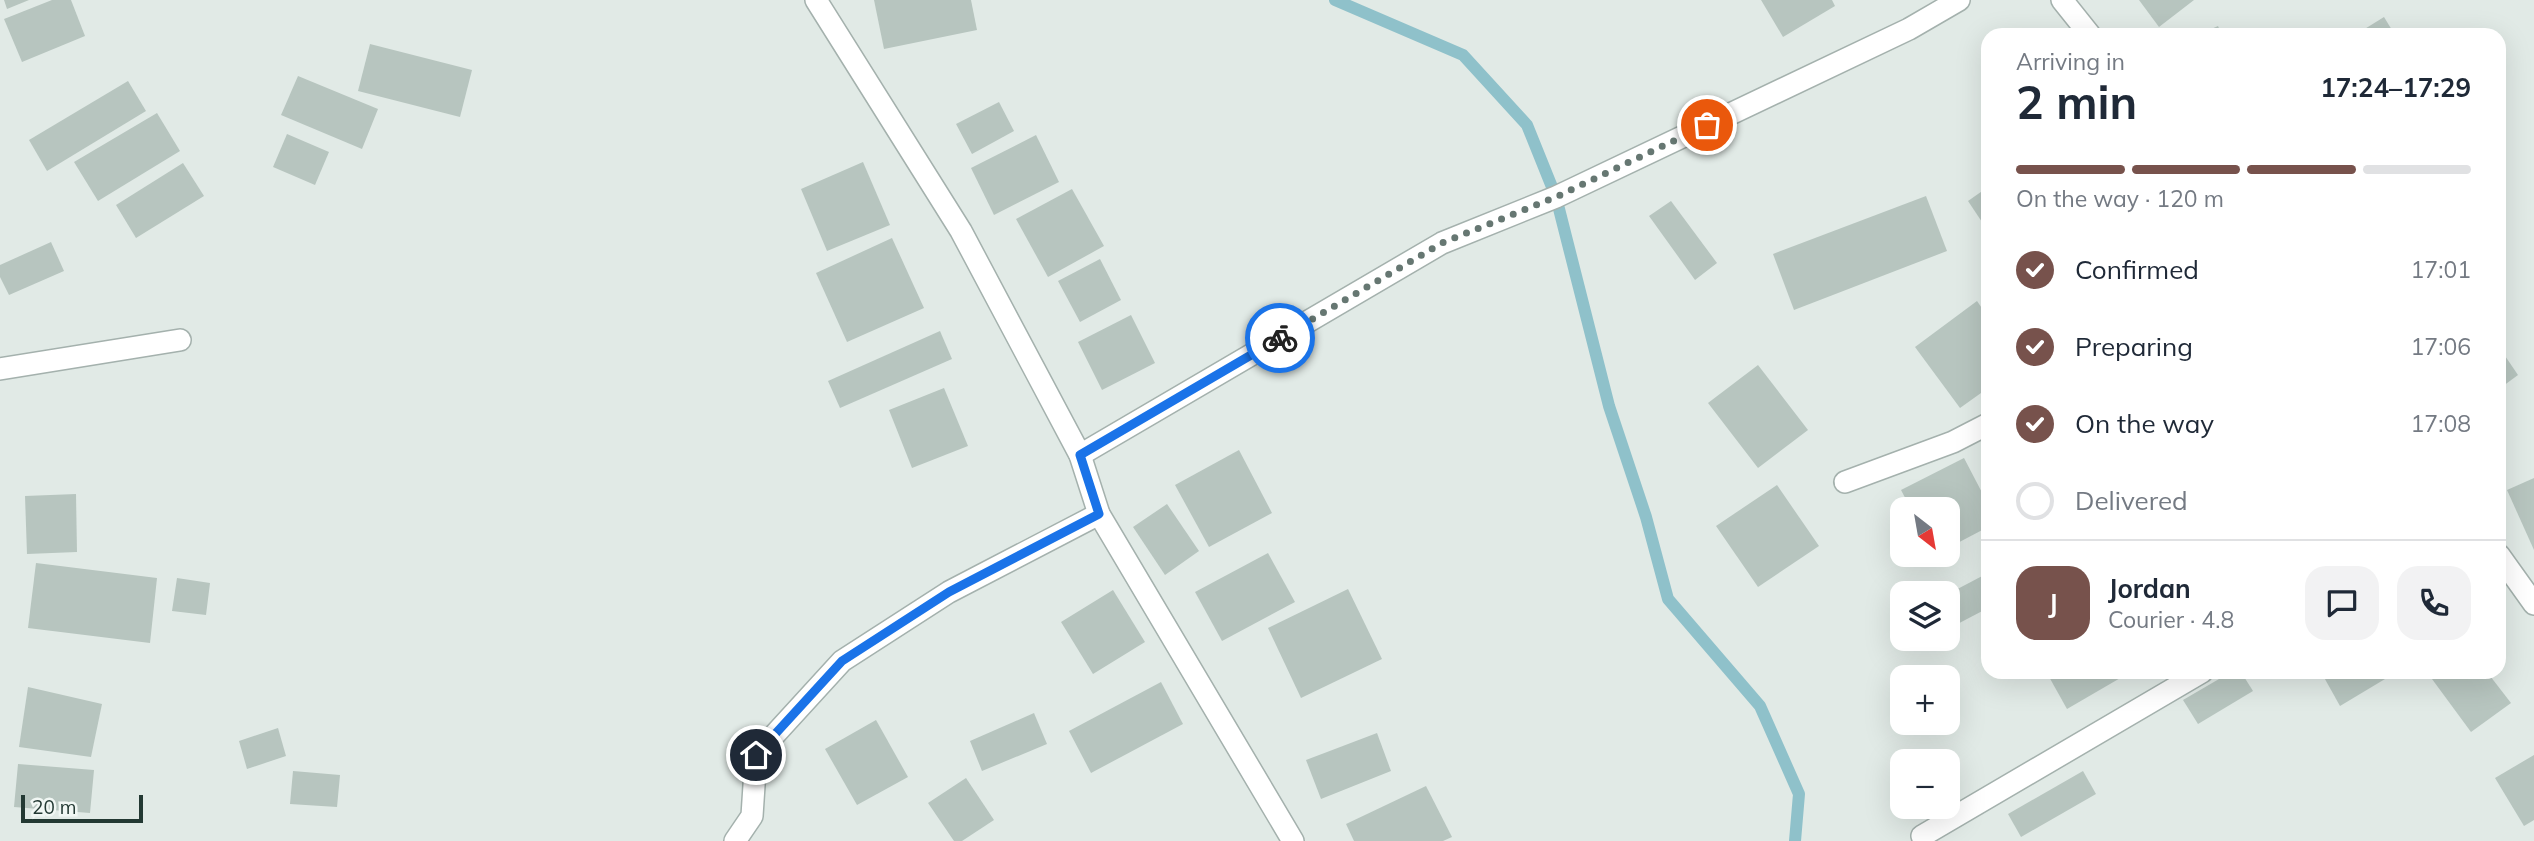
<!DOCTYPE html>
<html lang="en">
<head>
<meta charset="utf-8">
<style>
	:root { --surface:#fff; --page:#f2f2f3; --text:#1f2937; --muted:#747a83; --line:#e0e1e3; --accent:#77524c }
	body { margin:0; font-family:Mulish,sans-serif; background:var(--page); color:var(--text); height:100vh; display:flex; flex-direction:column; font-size:26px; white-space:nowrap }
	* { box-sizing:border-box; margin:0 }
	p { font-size:23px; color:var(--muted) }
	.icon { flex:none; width:38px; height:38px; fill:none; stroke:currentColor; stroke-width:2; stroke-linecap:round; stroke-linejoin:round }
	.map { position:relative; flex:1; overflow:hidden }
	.details { position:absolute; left:1981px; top:28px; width:525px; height:651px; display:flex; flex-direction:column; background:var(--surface); border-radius:21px; box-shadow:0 7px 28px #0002 }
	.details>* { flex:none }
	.needle { width:46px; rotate:149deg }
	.buttons { position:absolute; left:1890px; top:497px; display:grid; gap:14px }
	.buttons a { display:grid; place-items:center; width:70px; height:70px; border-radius:14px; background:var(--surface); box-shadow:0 7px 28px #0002; font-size:35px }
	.scale { position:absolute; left:21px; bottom:18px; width:122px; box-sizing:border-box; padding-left:7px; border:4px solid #233933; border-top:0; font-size:19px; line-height:24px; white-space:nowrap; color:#233933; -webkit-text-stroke:5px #f1f7f4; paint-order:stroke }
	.pin { position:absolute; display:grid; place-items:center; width:60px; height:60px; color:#fff; margin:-30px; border:4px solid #fff; border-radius:50%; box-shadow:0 2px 7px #0007 }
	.courier { position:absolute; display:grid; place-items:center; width:70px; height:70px; margin:-35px; border:5px solid #1a73e8; border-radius:50%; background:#fff; color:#222; box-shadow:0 2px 9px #0007 }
	.head em { font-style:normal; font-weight:700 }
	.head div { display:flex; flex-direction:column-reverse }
	.head { display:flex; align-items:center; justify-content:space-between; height:119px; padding:0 35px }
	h1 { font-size:46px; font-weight:700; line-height:52px }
	.bar { display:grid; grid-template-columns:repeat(4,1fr); gap:10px 7px; align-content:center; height:84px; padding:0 35px }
	.bar i { height:9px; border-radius:5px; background:var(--line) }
	.bar .selected { background:var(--accent) }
	.bar p { grid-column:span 4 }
	.line { display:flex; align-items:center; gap:18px; padding:0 35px; border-top:2px solid var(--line) }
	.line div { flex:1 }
	.round { display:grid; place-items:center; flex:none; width:74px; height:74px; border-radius:21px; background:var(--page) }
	ol { padding:0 35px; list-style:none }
	li { display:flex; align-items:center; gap:21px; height:77px }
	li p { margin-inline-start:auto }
	li .icon { padding:7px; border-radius:50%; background:var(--accent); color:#fff; stroke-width:4 }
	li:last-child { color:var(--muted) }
	li i { width:38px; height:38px; border:4px solid var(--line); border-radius:50% }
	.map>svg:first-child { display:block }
</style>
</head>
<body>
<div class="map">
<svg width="2534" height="841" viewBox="0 0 2534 841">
	<rect width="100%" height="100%" fill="#e1eae6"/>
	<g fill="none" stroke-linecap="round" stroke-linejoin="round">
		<polyline stroke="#8fc1ca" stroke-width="12" points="1335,0 1463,55 1527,125 1556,197 1609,406 1646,517 1668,599 1760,706 1799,794 1795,841"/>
	</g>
	<g fill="#b7c5bf">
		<polygon points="4,0 29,0 7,9"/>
		<polygon points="52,0 71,0 85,36 22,62 4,19"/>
		<polygon points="874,0 971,0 977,30 884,49"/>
		<polygon points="1761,0 1832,0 1835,6 1783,37"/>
		<polygon points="2139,0 2194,0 2159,27"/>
		<polygon points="2384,17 2395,35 2355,35"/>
		<polygon points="2218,26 2222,35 2198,35"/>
		<polygon points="370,44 472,70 460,117 358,91"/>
		<polygon points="298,76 378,109 362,149 281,115"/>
		<polygon points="128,81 146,111 47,171 29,140"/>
		<polygon points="999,102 1014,131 972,154 956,124"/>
		<polygon points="157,113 180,151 98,201 74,162"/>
		<polygon points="287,134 329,152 315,185 273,167"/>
		<polygon points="1036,135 1059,182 994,215 971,168"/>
		<polygon points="863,162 890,225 827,251 801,189"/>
		<polygon points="183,163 204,196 136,238 116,205"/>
		<polygon points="1988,187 1988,231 1968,201"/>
		<polygon points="1072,189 1104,246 1048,277 1016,219"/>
		<polygon points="1926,196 1947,251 1794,310 1773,254"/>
		<polygon points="1671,201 1717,263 1695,280 1649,216"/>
		<polygon points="892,238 924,308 847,342 816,273"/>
		<polygon points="51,242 64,271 9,295 0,277 0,265"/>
		<polygon points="1100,259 1121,300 1080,322 1058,281"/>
		<polygon points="1977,301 1988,317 1988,388 1960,408 1915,347"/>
		<polygon points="1131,315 1155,363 1102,390 1078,342"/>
		<polygon points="940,331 952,359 840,408 828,381"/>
		<polygon points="2499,347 2518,375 2499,389"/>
		<polygon points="1758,365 1808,430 1758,468 1708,403"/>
		<polygon points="944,388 968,446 912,468 889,410"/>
		<polygon points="1239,450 1272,513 1209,547 1175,485"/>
		<polygon points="1964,458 1988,504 1988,527 1948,548 1948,509 1911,509 1901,490"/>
		<polygon points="2534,478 2534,550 2507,490"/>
		<polygon points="1777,485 1819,546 1758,587 1716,526"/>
		<polygon points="76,494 77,552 27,554 25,496"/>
		<polygon points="1167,504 1199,551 1165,575 1133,527"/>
		<polygon points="1268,553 1295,602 1222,641 1195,592"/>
		<polygon points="36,563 157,578 150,643 28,628"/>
		<polygon points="1986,574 1988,579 1988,608 1948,629 1948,594"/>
		<polygon points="177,578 210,583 206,615 172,611"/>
		<polygon points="1348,589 1382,659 1301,698 1268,628"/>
		<polygon points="1113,590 1145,642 1093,674 1061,622"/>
		<polygon points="2053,672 2119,672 2122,677 2067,709 2048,675"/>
		<polygon points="2231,672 2241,672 2253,691 2198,724 2183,700"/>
		<polygon points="2321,672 2381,672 2385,679 2340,706"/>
		<polygon points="2441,672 2487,672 2511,703 2471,732 2432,679"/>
		<polygon points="1161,682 1183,724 1091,773 1069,731"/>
		<polygon points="28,687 102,704 91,757 19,747"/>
		<polygon points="1034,713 1047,744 982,771 970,741"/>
		<polygon points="876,720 908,777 857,805 825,749"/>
		<polygon points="278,728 286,756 247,769 239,741"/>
		<polygon points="1377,733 1391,771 1321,799 1306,760"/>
		<polygon points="2534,755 2534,820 2524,826 2495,778"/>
		<polygon points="18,764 94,770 90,813 14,807"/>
		<polygon points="293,771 340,775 337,807 290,804"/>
		<polygon points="2083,771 2096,794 2021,837 2008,814"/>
		<polygon points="966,778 994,820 962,841 954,841 928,803"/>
		<polygon points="1426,786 1452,837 1443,841 1354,841 1346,824"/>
	</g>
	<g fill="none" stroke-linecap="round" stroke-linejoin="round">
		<g stroke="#a4b1ad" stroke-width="24">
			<g id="minor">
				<polyline points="816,0 961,231 1080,455 1099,514 1293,841"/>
				<polyline points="2062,0 2090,35"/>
				<polyline points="0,369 180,340"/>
				<polyline points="1080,455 1442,243 1556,197 1909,29 1959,0"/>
				<polyline points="1845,482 1953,442 1988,424"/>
				<polyline points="2499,555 2534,604"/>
				<polyline points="1922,836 2202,672"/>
				<polyline points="735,841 752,816 756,755 842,661 949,592 1099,514"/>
			</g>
		</g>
		<use href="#minor" stroke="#fff" stroke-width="21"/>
	</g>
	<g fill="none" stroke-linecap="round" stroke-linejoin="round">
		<polyline stroke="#667772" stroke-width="7" stroke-dasharray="0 12.6" points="1280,338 1442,243 1556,197 1707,125"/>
		<polyline stroke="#1a73e8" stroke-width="9" points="756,755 842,661 949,592 1099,514 1080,455 1280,338"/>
	</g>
</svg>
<div class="buttons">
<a><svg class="needle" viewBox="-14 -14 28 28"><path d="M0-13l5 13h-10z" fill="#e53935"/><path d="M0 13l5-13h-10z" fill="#747a83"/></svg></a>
<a><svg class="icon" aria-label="layers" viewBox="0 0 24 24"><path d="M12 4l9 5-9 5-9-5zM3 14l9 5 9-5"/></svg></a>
<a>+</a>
<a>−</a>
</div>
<div class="scale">20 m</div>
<div class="pin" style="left:1707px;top:125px;background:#ea580c"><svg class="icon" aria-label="bag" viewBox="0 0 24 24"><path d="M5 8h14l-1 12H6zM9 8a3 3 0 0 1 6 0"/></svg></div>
<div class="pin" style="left:756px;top:755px;background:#1f2937"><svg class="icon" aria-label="home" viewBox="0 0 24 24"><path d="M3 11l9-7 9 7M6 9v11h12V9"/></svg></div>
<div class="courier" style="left:1280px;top:338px"><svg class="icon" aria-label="bike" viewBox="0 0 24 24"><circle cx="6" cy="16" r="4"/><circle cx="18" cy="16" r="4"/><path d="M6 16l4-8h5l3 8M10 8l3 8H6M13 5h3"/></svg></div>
<section class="details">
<div class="head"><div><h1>2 min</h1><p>Arriving in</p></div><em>17:24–17:29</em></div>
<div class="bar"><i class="selected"></i><i class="selected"></i><i class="selected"></i><i></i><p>On the way · 120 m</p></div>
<ol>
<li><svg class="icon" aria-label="check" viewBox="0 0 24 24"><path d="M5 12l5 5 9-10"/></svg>Confirmed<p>17:01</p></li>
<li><svg class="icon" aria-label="check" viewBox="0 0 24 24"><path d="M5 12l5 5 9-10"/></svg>Preparing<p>17:06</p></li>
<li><svg class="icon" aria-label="check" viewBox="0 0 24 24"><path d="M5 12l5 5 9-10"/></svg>On the way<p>17:08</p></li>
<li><i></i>Delivered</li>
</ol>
<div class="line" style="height:126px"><b class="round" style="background:var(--accent);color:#fff">J</b><div><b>Jordan</b><p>Courier · 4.8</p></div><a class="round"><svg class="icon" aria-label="chat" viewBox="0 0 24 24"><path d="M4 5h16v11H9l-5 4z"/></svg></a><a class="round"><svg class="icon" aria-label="phone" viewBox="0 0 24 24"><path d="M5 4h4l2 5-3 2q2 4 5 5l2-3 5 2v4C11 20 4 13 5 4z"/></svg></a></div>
</section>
</div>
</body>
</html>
